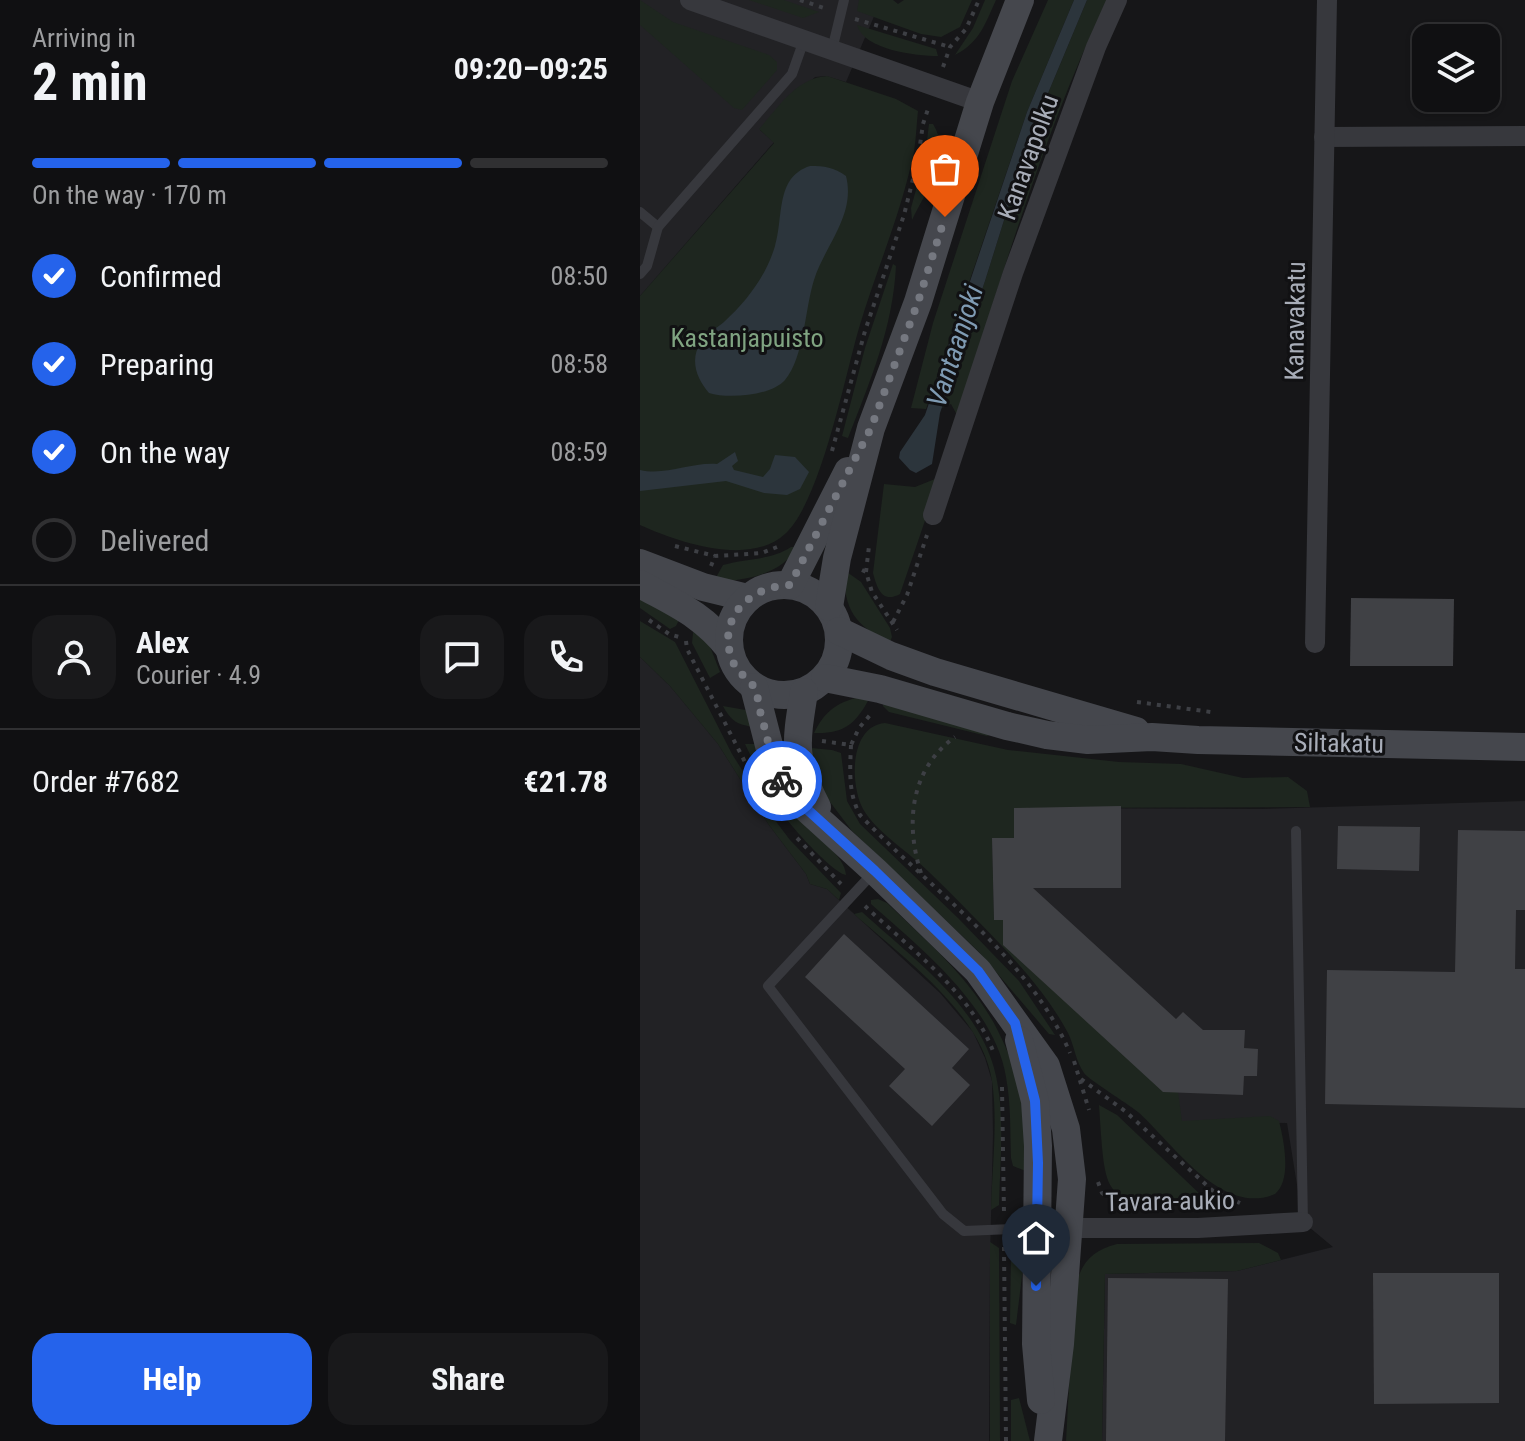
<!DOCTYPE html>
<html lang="en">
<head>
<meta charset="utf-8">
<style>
	:root { --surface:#101012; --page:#19191b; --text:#f1f3f6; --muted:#9c9d9f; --line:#303032; --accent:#2563eb }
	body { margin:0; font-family:"Roboto Condensed",sans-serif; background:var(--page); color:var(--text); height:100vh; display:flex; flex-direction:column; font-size:30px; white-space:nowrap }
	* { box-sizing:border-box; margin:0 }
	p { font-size:26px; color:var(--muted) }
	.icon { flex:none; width:44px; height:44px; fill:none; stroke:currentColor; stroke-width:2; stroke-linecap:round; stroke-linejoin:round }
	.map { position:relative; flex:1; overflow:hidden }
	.side { display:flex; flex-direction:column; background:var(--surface); width:640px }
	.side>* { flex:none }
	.controls { position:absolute; left:772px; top:24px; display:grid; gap:16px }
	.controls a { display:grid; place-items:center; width:88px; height:88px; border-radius:16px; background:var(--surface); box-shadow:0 2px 6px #0004,0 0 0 2px var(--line); font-size:40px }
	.pin { position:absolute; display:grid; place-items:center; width:68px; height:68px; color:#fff; margin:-82px -34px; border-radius:50% 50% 50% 0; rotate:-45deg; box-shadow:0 0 8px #0007 }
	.pin .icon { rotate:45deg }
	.courier { position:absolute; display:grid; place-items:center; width:80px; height:80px; margin:-40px; border:6px solid #2563eb; border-radius:50%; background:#fff; color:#222; box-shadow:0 2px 10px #0007 }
	.head em { font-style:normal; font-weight:700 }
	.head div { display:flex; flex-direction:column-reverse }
	.head { display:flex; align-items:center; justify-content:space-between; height:136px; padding:0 32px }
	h1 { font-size:52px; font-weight:700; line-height:60px }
	.bar { display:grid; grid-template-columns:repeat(4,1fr); gap:12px 8px; align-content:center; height:96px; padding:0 32px }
	.bar i { height:10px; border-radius:6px; background:var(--line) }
	.bar .active { background:var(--accent) }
	.bar p { grid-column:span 4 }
	.line { display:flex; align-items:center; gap:20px; padding:0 32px; border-top:2px solid var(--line) }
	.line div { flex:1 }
	.round { display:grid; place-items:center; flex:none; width:84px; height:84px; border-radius:24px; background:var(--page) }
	ol { padding:0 32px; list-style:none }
	li { display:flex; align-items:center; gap:24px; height:88px }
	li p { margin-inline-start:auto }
	li .icon { padding:8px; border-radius:50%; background:var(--accent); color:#fff; stroke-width:4 }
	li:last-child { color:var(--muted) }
	li i { width:44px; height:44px; border:4px solid var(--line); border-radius:50% }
	.primary-button { display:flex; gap:16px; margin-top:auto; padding:16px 32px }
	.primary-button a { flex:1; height:92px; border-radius:24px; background:var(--accent); color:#fff; font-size:32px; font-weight:700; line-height:92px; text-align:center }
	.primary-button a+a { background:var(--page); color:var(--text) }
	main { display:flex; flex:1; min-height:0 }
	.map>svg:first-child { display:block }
</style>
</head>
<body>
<main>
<section class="side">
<div class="head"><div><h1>2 min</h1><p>Arriving in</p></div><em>09:20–09:25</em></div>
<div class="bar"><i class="active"></i><i class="active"></i><i class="active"></i><i></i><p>On the way · 170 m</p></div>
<ol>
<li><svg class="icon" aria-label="check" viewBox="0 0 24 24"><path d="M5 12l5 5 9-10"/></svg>Confirmed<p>08:50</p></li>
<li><svg class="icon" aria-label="check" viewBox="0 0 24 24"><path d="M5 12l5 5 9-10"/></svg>Preparing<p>08:58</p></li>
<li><svg class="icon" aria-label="check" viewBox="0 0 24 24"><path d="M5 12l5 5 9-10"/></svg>On the way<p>08:59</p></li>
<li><i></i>Delivered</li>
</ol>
<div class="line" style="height:144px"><a class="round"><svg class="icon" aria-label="person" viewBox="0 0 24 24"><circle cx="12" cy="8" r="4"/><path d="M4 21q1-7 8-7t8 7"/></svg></a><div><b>Alex</b><p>Courier · 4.9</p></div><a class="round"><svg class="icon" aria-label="chat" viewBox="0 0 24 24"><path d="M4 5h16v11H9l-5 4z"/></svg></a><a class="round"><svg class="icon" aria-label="phone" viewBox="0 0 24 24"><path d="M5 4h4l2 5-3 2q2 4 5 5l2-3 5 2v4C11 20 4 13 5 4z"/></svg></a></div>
<div class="line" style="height:104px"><div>Order #7682</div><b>€21.78</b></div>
<div class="primary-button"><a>Help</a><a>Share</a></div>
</section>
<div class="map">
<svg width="885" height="1441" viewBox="0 0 885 1441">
	<rect width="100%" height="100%" fill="#161618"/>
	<g fill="#222225">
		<polygon points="0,0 241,0 206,82 186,76 175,77 120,130 134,142 0,296"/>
		<polygon points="0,657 30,686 78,744 129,825 166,874 170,884 187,889 300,993 333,1032 345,1058 352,1081 353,1134 350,1257 349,1441 0,1441"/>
		<polygon points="885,801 885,1441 462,1441 465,1274 597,1271 693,1247 663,1222 647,1123 542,1121 354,920 352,838 374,838 374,808 620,809"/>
	</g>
	<g fill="#1e261f">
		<polygon points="0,0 33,22 129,55 137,62 137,70 102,110 94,108 0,25"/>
		<polygon points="109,0 144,0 179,12 163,18"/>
		<polygon points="219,0 253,0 258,4 264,0 332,0 320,27 301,37 281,34 217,11"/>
		<path d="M345,0h11c-11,24 -16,42 -41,55l18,-27z"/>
		<polygon points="408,0 434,0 387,112 286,409 271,408 293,323 372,81"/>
		<path d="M447,0h20c-64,133 -104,275 -150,415l-6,-11 -9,4 43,-127 46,-147z"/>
		<path d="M217,25l79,24 2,7c-22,0 -74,-6 -81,-31z"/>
		<path d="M187,76l69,23 22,12c-2,18 -2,37 -7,54 -13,56 -36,109 -52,163 -14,48 -39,175 -74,206 -36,33 -107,8 -145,-9v-229l134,-153 -15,-14c19,-21 37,-51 68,-53z"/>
		<path d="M289,124h4c20,32 -7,67 -21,96l-1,-12 14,-51z"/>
		<path d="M253,264l3,2c-3,61 -26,116 -48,172l-6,-2 23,-88z"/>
		<path d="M295,479l-4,24 -31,91c-18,10 -23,-6 -27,-21l11,-89 31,3z"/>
		<path d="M151,547h5c-11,27 -55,35 -82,34l9,-16c24,-7 46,-4 68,-18z"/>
		<path d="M204,570l17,12 29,46 2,9 -3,7c-34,-21 -45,-32 -45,-74z"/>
		<polygon points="0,592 41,616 36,626 30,629 0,608"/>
		<polygon points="0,621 35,642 92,754 128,811 150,840 201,893 199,900 187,889 170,884 166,874 129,825 78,744 30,686 0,657"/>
		<polygon points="54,624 69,644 80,672 70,678 52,643"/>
		<path d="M220,697h10c-14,27 -26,37 -56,36 10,-21 23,-31 46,-36z"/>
		<polygon points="244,700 351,734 347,736 249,712 243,706"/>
		<path d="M83,706l28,5 4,16c-18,-2 -24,-6 -32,-21z"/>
		<path d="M245,723l123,27 111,12 62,2 62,14 45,-1 19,14 3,16 -296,1v30h-22l2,81 9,1 175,172 4,29 88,-5 9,5c5,20 13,59 -4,73 -54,23 -102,-51 -137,-82 -11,-9 -49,-32 -54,-39 -8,-11 -10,-28 -16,-40 -17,-32 -41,-60 -66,-87 -24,-25 -48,-50 -73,-74 -19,-19 -53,-40 -66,-63 -13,-24 -14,-83 22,-86z"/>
		<path d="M105,744h12c13,23 27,58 45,78 13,14 43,33 44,53 -15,-3 -61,-55 -70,-70 -12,-19 -21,-41 -31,-61z"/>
		<polygon points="171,748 192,750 201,753 207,801 220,824 318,918 379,981 415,1035 409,1034 339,952 212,831 181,790 173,772"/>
		<path d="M238,899l9,4c63,60 111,99 133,188 6,26 5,53 6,80l-13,-5 -2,-8c-1,-27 0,-54 -5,-81 -11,-69 -85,-129 -135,-173v-4z"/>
		<path d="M222,912c50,46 119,94 134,164 9,41 4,87 3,129l-8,5c1,-42 7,-88 1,-129 -10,-68 -90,-124 -138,-167z"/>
		<path d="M459,1105l18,10 87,83v4c-102,-1 -98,7 -105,-97z"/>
		<polygon points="350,1242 359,1248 360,1441 350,1441"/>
		<path d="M619,1243l19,10 3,7 -44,11 -132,3 -3,167h-36l8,-145c4,-28 14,-45 43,-52z"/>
		<polygon points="371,1253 383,1268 376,1325 370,1323"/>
		<polygon points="379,1398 390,1441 371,1441 371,1400"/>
	</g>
	<g fill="#2c353c">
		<polygon points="434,0 447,0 391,134 345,281 300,413 292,464 276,473 270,470 259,458 260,452 285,415 387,112"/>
		<path d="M170,166c14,0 24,1 36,10 10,39 -21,69 -32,104 -9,28 -10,78 -29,100 -14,16 -57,19 -76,13 -12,-14 -20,-33 -8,-51 5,-8 16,-14 23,-20 23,-21 42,-46 51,-76 9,-29 0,-69 35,-80z"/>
		<path d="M95,452l3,9 -6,5 2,4 29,7 7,-8 5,-14 20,2 14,15 -9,17 -13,6 -23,-2 -38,-12 -86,10v-21c26,6 51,-8 77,-6z"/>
	</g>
	<g fill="#404145">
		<polygon points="711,598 814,599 813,666 710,666"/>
		<polygon points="481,806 481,888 393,888 536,1019 543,1012 563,1030 605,1030 604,1048 618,1049 617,1076 604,1076 603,1095 523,1092 363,945 363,920 354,920 352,838 374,838 374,808"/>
		<polygon points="698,826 780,827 779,871 697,869"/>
		<polygon points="818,830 885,831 885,910 876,910 875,969 885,969 885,1108 685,1104 687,970 815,972"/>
		<polygon points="204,934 329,1049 312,1068 330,1085 292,1126 249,1086 265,1069 165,977"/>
		<polygon points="733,1273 859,1273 859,1403 734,1404"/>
		<polygon points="468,1278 588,1279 585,1441 466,1441"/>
	</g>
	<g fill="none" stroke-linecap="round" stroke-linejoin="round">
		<g stroke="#3d3f44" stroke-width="4" stroke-dasharray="4 6" stroke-linecap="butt">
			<polyline points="160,0 184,8"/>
			<polyline points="215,19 310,47"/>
			<polyline points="303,67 310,47 326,29 339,0"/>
			<polyline points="192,451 225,331 264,215 278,159 283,124 289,106"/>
			<polyline points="35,546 75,556"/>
			<polyline points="71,566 75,556 122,553 142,545"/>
			<polyline points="222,570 226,572 232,592 257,630"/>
			<polyline points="226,572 229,546"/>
			<polyline points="9,620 29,634 39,637"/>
			<polyline points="253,622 267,595 287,535"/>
			<polyline points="46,641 47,649 105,762"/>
			<polyline points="497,702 571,712"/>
			<polyline points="182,741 211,745 219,728 231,714"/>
			<path d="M211,745c-1,25 -3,48 9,70 70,74 169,142 210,238"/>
			<polyline points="157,838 201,884"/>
			<path d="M281,873c-16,-49 -11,-104 34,-136"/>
			<path d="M225,906c45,43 105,85 128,145"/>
			<polyline points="434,1061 449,1110"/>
			<polyline points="441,1079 485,1111 573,1191 600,1203"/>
			<polyline points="362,1087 364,1214"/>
			<polyline points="458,1182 462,1193 482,1205"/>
			<polyline points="364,1247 366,1441"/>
		</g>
		<g stroke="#37383d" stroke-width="10">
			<polyline points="192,50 204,0"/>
			<polyline points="0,212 18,227"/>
			<polyline points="0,274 7,266 18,227 152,74 164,40"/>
			<polyline points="656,831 663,1222"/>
			<polyline points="233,873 128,986 303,1214 324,1231 395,1228"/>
		</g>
		<g stroke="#37383d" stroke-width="20">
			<polyline points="50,0 340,102"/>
			<polyline points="684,137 885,136"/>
			<polyline points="293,515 373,273 456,47 477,0"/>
			<polyline points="675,643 687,0"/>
			<polyline points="415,1228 558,1228 663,1222"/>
		</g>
		<g stroke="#45474d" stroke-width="28">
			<polyline points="0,563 63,587 108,598"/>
			<path d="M0,584c36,20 62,30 89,64"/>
			<circle cx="144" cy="640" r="55"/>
			<polyline points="150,585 208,471"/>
			<polyline points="189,607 197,558 231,428 278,302 340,102 380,0"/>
			<polyline points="199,631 251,656 295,672 496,731"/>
			<polyline points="185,678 240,689 367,726 407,735 448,740 512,737 558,740 885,747"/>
			<polyline points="114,687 132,757 143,782 158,801 235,871 338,971 406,1066 426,1129 432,1179 420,1344 408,1441"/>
			<path d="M164,692c-8,50 -12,68 13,115"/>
			<polyline points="379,1040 395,1101 398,1146 396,1344 401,1400"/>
		</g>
	</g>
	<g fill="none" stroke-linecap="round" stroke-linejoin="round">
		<path stroke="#757880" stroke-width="8" stroke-dasharray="0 14.4" d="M142,781c-12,-22 -15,-47 -22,-70 -2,-7 -2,-18 -6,-24 -6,-9 -15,-13 -20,-23 -20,-43 14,-78 56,-79l81,-157 47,-126 27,-85"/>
		<polyline stroke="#2563eb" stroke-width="10" points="142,781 158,801 235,871 338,971 375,1023 395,1101 398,1163 396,1286"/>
	</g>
	<g text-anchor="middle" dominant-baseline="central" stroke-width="6" stroke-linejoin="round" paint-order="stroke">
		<g font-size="26" fill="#a8adb8" stroke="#111113">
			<text transform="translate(388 157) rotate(-70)">Kanavapolku</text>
			<text transform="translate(655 321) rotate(-89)">Kanavakatu</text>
			<text transform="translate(699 743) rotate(1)">Siltakatu</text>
			<text transform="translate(530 1201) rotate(-1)">Tavara-aukio</text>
		</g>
		<g font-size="26" fill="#7fa381" stroke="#111113">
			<text x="107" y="338">Kastanjapuisto</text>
		</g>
		<g font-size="28" font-style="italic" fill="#7f9bb3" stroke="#111113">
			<text transform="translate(315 346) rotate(-72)">Vantaanjoki</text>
		</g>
	</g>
</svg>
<div class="controls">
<a><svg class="icon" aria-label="layers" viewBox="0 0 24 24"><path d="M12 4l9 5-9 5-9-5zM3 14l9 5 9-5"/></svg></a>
</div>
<div class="pin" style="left:305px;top:217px;background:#ea580c"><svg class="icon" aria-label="bag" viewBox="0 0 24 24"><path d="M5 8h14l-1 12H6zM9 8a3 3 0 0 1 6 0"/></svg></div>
<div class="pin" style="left:396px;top:1286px;background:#1f2937"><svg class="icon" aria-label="home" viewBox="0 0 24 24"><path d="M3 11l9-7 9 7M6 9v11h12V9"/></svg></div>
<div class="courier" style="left:142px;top:781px"><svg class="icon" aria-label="bike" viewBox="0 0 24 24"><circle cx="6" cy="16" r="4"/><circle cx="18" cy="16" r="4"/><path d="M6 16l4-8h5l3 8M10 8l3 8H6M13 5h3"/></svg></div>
</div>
</main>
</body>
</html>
